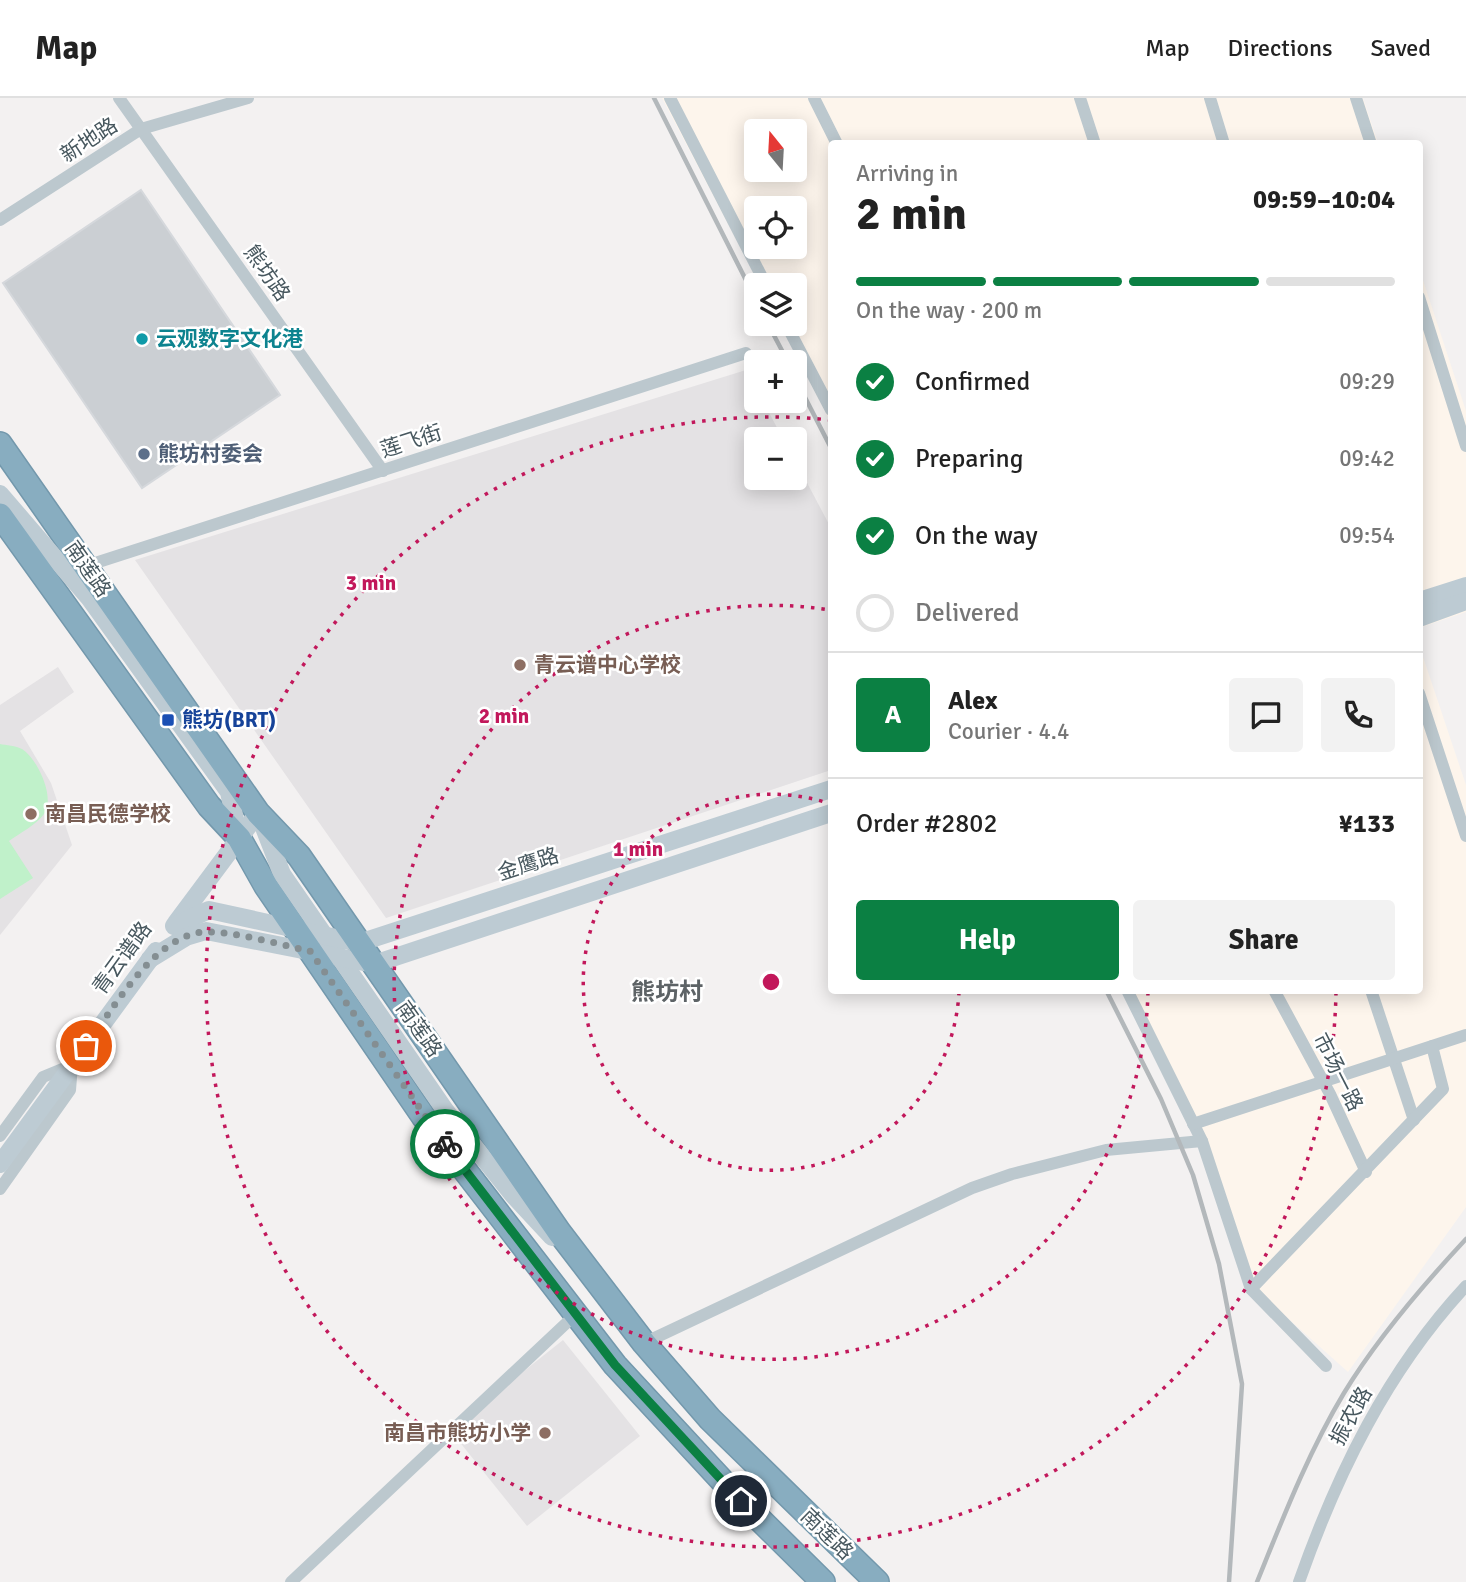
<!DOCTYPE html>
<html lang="en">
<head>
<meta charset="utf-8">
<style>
	:root { --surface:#fff; --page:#f2f2f2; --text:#222; --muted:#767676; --line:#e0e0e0; --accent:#0b8043 }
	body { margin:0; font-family:Signika,"Noto Sans SC",sans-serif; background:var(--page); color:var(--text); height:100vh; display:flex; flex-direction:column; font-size:26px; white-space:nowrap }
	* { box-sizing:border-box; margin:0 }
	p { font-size:23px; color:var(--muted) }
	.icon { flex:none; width:38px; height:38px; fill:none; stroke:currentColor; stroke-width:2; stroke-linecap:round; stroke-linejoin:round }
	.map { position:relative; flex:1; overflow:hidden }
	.side { position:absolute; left:828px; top:42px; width:595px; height:854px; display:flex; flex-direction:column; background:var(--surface); border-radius:7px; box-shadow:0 4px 18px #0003 }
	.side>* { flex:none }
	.needle { width:46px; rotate:342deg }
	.buttons { position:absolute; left:744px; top:21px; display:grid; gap:14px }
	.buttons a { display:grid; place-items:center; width:63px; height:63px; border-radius:7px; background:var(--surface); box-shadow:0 4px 18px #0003; font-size:35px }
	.pin { position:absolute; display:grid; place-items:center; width:60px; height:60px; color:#fff; margin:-30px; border:4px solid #fff; border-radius:50%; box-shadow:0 2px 7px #0007 }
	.courier { position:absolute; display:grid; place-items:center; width:70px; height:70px; margin:-35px; border:5px solid #0b8043; border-radius:50%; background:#fff; color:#222; box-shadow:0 2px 9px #0007 }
	.headline em { font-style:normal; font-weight:700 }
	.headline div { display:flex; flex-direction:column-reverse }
	.headline { display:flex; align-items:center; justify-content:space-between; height:119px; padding:0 28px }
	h1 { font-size:46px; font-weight:700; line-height:52px }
	.bar { display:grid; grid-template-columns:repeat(4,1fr); gap:10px 7px; align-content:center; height:84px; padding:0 28px }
	.bar i { height:9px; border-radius:5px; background:var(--line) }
	.bar .active { background:var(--accent) }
	.bar p { grid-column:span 4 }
	.line { display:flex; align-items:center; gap:18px; padding:0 28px; border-top:2px solid var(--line) }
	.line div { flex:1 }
	.round { display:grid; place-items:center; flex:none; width:74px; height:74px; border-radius:7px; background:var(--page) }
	ol { padding:0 28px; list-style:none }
	li { display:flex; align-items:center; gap:21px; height:77px }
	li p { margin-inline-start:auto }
	li .icon { padding:7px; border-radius:50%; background:var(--accent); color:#fff; stroke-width:4 }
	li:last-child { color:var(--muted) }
	li i { width:38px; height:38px; border:4px solid var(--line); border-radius:50% }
	.button { display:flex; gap:14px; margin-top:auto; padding:14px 28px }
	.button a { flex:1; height:80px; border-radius:7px; background:var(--accent); color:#fff; font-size:28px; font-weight:700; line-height:80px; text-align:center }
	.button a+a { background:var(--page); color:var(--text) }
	header { display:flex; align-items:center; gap:42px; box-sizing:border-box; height:98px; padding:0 35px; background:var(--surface); border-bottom:2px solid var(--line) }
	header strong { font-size:33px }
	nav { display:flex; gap:38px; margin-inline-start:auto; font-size:24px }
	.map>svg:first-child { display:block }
</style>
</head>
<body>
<header>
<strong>Map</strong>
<nav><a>Map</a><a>Directions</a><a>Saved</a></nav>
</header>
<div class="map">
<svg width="1466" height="1484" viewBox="0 0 1466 1484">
	<rect width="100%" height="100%" fill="#f3f1f1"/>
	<g fill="#fdf5ec" fill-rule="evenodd">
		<path d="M662,0h701l15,45 -547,1v279l-51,-99h14v-39h-34zM756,33h38v39h-38zM756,110h38v39h-38z"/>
		<polygon points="1419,170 1466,313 1466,514 1419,530"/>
		<polygon points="1419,547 1466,687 1466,1109 1348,1274 1254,1190 1196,1027 1126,893 1419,892"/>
	</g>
	<g fill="#e4e2e4">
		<polygon points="746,272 756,291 756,303 763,303 783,341 756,341 756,380 794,380 795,362 831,430 831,672 386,820 135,462"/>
		<polygon points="58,569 74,594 20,633 51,685 72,747 0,837 0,607"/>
		<polygon points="563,1242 640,1338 527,1428 450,1332"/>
	</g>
	<path fill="#c0f1ca" d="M0,646c6,1 16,2 22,5 15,9 34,49 22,65 -8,11 -24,19 -35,27l24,37 -33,21z"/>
	<polygon fill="#cbcfd3" stroke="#d5d8dc" stroke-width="2" points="141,92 280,297 142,390 3,185"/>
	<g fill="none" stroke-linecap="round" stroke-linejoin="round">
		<g stroke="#7398ac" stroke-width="26">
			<g id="highway">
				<polyline points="0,346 258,715 299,758 559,1134 644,1245 710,1321 877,1484"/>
				<polyline points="0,417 209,708 239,740 266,788 423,1018 615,1267 741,1403 823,1484"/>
			</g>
		</g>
		<g stroke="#bcc8ce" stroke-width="12">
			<polyline points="119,0 383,373"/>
			<polyline points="670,0 766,187"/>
			<polyline points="814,0 837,46"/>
			<polyline points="1080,0 1095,46"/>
			<polyline points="1210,0 1224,46"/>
			<polyline points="1356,0 1371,46"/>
			<polyline points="0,122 141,31 248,0"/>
			<polyline points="1419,199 1466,348"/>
			<polyline points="786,226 831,312"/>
			<polyline points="86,468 746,255"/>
			<polyline points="1419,595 1466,738"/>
			<polyline points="1127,892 1202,1043 1251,1191 1326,1268"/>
			<polyline points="1274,892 1330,996 1366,1074"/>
			<polyline points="1371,892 1414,1022"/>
			<polyline points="1193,1026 1466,937"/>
			<polyline points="0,1038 43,979 72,967 70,992 0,1091"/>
			<polyline points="1251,1191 1443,991 1432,948"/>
			<polyline points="644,1245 972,1090 1012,1076 1106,1052 1202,1043"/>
			<polyline points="291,1484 576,1216"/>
			<path d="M1299,1484c38,-108 88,-211 167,-296"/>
		</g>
		<g stroke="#bdcbd3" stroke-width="18">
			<polyline points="0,396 90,501 229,694 239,740"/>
			<polyline points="1419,503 1466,488"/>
			<polyline points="1419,520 1466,503"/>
			<polyline points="261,722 282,776 445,1012 513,1097 552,1139"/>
			<polyline points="176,825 258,715"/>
			<polyline points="174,828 209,812 359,845 831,691"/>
			<polyline points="150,861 186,839 206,833 374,866 831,715"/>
			<polyline points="0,1066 156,853"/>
		</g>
		<use href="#highway" stroke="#88adc0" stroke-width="23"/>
		<g stroke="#b3b8bb" stroke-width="4.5">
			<polyline points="654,0 756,202"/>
			<polyline points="768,226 788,264"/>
			<polyline points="794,278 831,350"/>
			<polyline points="1106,892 1161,1001 1193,1077 1219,1166 1242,1286 1229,1484"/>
			<path d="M1257,1484c26,-64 51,-129 87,-189 31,-51 81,-110 122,-154"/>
		</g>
	</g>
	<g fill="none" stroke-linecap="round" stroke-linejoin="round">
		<path stroke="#848e92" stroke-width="7" stroke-dasharray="0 12.6" d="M86,948c27,-37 71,-116 123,-114 33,1 68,12 101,19l135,193"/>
		<polyline stroke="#0b8043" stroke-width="9" points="445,1046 615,1267 741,1403"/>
	</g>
	<g fill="none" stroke="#c2185b" stroke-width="3.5" stroke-dasharray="3.5 7">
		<path d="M959 894A188 188 0 1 1 831 706"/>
		<path d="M1148 894A377 377 0 1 1 830 512"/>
		<path d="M1336 894A565 565 0 1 1 830 322"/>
	</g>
	<circle fill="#0f9aa8" stroke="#fff" stroke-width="2.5" cx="142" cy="241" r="7"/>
	<circle fill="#5c6f8a" stroke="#fff" stroke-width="2.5" cx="144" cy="356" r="7"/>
	<g fill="#8d6e63" stroke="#fff" stroke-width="2.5">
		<circle cx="520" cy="567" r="7"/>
		<circle cx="31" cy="716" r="7"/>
		<circle cx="545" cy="1335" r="7"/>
	</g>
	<rect fill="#1a4fb4" stroke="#fff" stroke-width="2.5" x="161" y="615" width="14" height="14" rx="3.5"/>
	<g text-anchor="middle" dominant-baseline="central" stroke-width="5" stroke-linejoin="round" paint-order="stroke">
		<g font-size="21" fill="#48585f" stroke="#fff">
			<text transform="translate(89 42) rotate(-33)">新地路</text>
			<text transform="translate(267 175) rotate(55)">熊坊路</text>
			<text transform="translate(411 343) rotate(-18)">莲飞街</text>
			<text transform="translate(88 471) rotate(55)">南莲路</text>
			<text transform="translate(528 766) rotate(-18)">金鹰路</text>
			<text transform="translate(122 860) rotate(-54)">青云谱路</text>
			<text transform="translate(419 931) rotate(55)">南莲路</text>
			<text transform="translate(1338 974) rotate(63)">市场一路</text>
			<text transform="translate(1351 1318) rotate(-61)">振农路</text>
			<text transform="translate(827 1436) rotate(44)">南莲路</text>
		</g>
		<g font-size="21" font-weight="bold" fill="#0d838f" stroke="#fff" text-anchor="start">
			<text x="156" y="241">云观数字文化港</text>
		</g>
		<g font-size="21" font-weight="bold" fill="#4e5e75" stroke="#fff" text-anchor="start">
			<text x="158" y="356">熊坊村委会</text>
		</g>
		<g font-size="21" font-weight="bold" fill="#785e54" stroke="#fff" text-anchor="start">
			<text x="534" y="567">青云谱中心学校</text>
			<text x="45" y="716">南昌民德学校</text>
			<text x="531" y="1335" text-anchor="end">南昌市熊坊小学</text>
		</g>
		<g font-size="21" font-weight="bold" fill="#164399" stroke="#fff" text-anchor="start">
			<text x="182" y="622">熊坊(BRT)</text>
		</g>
		<g font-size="24" font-weight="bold" fill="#5d6366" stroke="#fff">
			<text x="667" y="894">熊坊村</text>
		</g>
	</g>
	<circle cx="771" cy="884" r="10" fill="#c2185b" stroke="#fff" stroke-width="3.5"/>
	<g font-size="21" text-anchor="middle" font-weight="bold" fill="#c2185b" stroke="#fff" stroke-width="5" stroke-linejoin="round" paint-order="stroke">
		<text x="371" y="492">3 min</text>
		<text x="504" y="625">2 min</text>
		<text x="638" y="758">1 min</text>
	</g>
</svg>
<div class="buttons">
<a><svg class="needle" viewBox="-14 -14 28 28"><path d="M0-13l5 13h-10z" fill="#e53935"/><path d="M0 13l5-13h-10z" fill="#767676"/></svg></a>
<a><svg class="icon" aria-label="locate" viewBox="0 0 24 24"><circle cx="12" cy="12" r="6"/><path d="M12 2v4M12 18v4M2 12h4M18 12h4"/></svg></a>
<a><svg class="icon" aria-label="layers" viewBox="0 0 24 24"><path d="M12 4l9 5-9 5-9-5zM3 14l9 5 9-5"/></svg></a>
<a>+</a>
<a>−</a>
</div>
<div class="pin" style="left:86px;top:948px;background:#ea580c"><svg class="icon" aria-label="bag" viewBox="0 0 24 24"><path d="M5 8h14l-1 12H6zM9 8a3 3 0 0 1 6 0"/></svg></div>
<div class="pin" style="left:741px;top:1403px;background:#1f2937"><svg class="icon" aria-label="home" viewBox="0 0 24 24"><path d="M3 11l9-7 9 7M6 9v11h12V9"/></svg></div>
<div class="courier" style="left:445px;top:1046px"><svg class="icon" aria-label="bike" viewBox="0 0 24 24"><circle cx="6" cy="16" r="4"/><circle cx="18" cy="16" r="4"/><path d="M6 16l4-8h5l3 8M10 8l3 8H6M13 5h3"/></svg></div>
<section class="side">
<div class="headline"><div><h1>2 min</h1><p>Arriving in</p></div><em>09:59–10:04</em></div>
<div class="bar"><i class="active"></i><i class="active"></i><i class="active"></i><i></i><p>On the way · 200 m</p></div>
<ol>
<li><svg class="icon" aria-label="check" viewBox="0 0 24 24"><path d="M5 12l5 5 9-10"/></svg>Confirmed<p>09:29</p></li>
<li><svg class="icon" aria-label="check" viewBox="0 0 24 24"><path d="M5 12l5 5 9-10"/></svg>Preparing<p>09:42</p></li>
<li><svg class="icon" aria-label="check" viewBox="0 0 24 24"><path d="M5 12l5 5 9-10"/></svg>On the way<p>09:54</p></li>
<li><i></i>Delivered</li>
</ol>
<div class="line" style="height:126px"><b class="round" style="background:var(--accent);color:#fff">A</b><div><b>Alex</b><p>Courier · 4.4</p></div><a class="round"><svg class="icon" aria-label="chat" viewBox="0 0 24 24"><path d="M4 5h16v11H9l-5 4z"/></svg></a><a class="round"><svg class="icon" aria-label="phone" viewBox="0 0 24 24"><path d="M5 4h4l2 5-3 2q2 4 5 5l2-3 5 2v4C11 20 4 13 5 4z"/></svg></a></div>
<div class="line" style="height:91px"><div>Order #2802</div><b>¥133</b></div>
<div class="button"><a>Help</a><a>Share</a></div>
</section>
</div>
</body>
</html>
